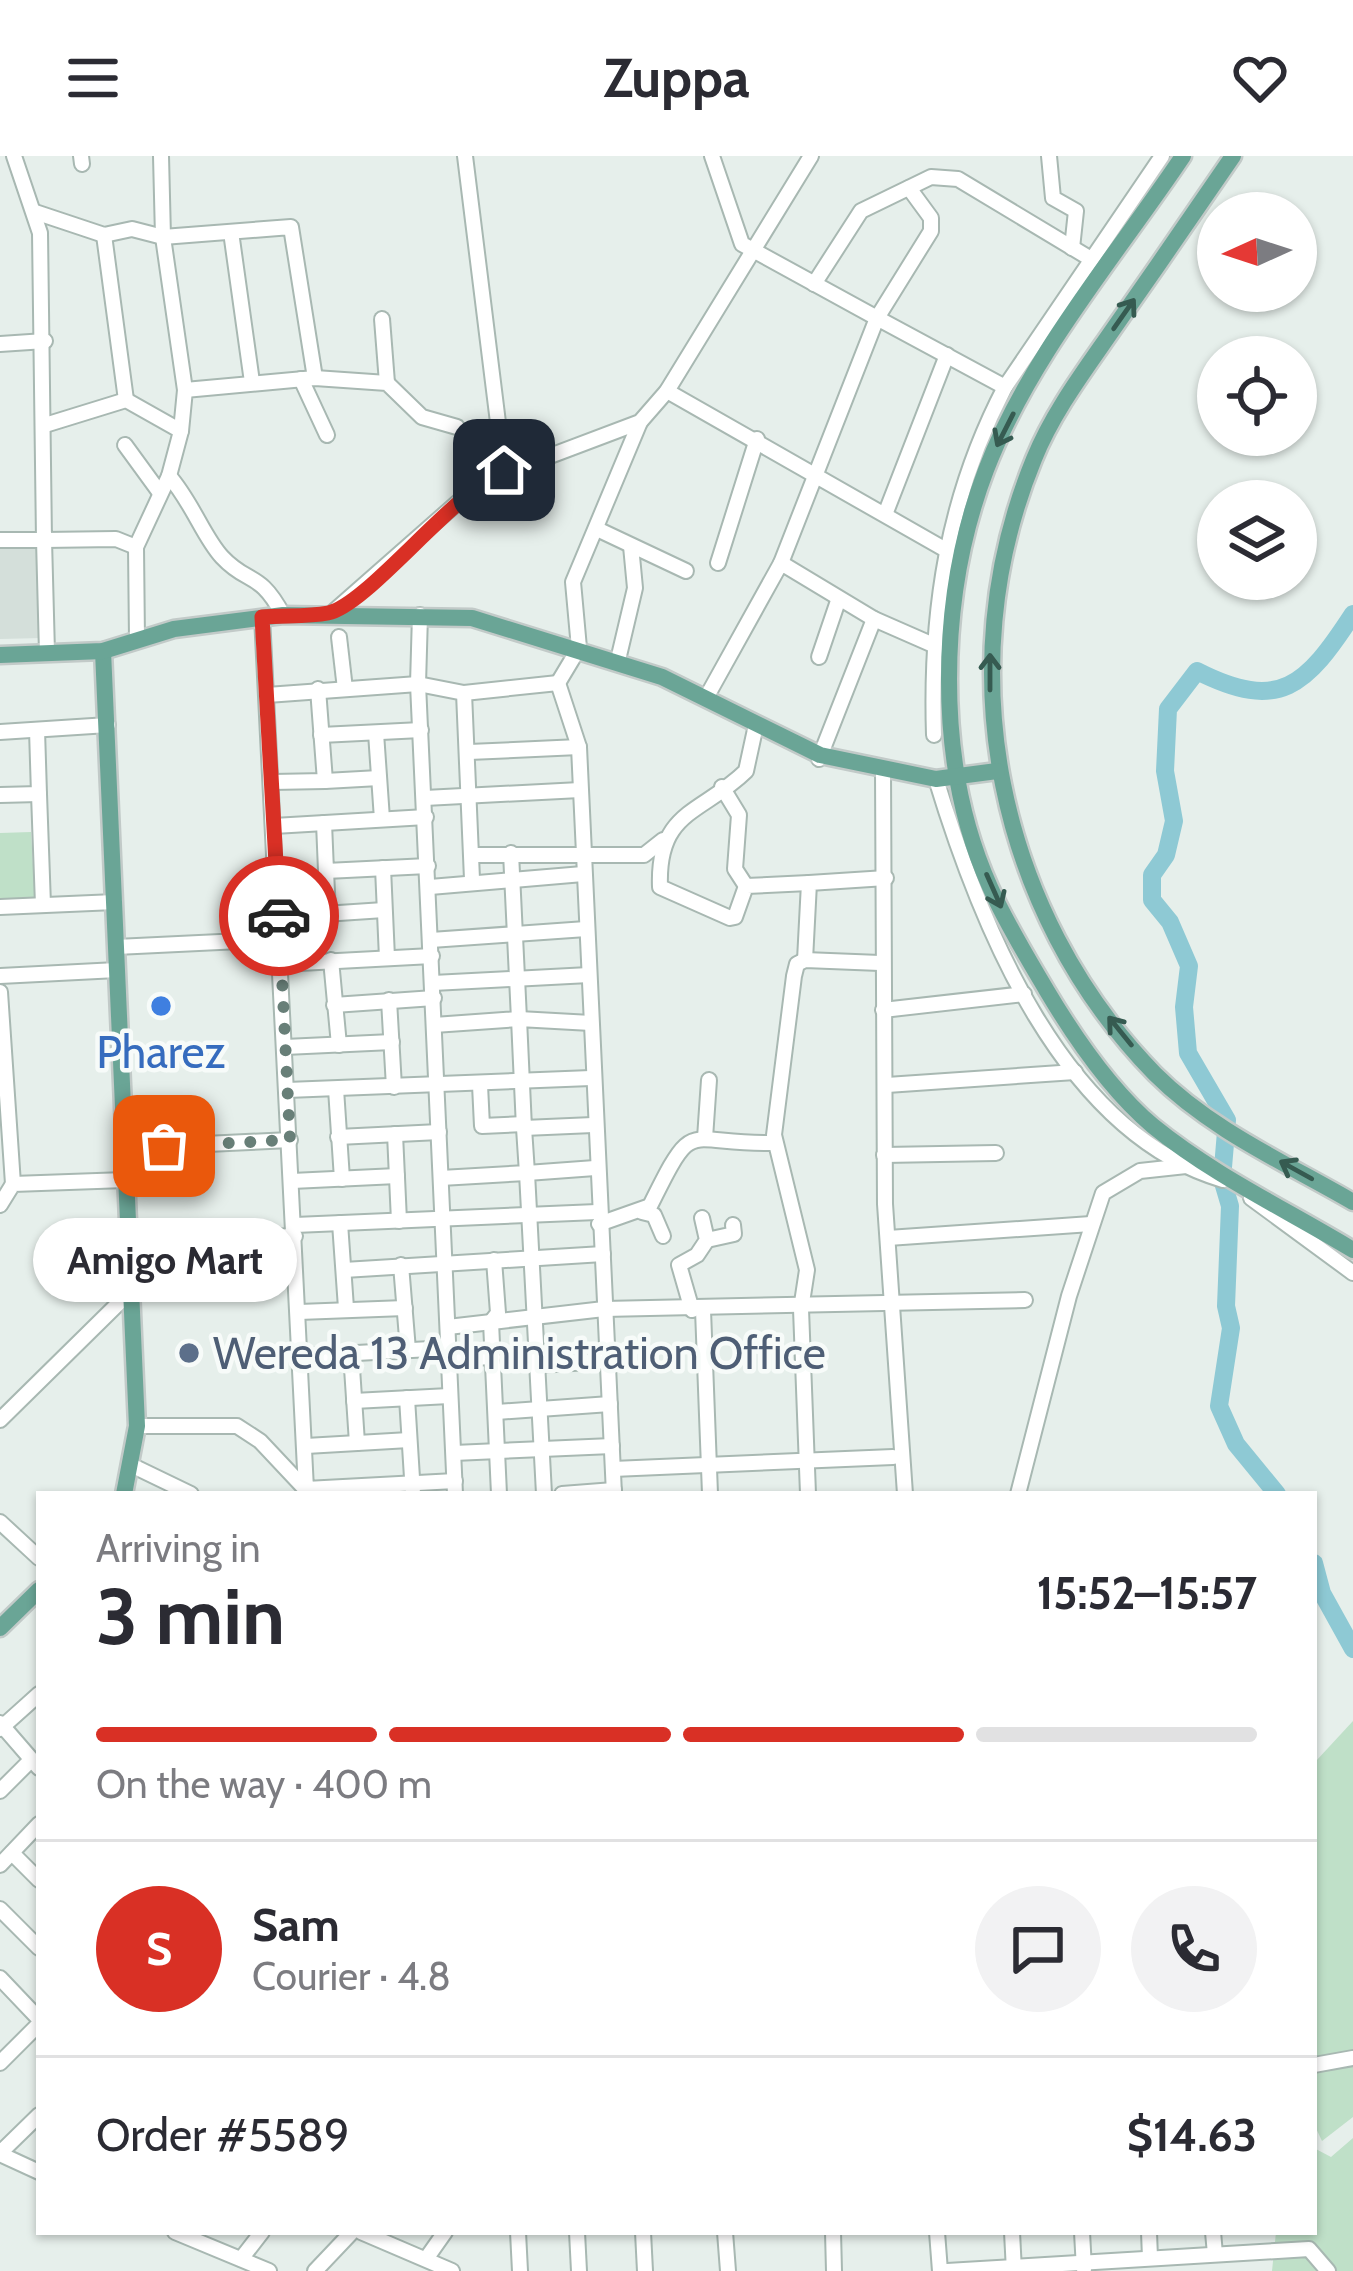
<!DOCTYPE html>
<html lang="en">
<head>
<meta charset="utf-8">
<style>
	:root { --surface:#fff; --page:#f2f2f3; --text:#2b2b33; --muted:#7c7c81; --line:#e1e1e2; --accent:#d93025 }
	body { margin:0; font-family:Cabin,sans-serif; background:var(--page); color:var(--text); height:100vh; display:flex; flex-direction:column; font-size:45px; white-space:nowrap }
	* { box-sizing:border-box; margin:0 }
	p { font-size:39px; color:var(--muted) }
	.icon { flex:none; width:66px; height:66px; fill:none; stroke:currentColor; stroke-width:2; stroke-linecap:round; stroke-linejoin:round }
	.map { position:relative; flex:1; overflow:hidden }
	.side { position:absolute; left:36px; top:1335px; width:1281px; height:744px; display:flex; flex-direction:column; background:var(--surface); border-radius:0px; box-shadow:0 3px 9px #0004 }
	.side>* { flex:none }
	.needle { width:78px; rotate:267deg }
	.buttons { position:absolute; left:1197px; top:36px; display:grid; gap:24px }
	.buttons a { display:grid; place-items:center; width:120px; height:120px; border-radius:50%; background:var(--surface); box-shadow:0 3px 9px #0004; font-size:60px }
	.pin { position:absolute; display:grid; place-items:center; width:102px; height:102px; color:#fff; margin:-51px; border-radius:24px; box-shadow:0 6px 18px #0006 }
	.courier { position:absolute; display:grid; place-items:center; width:120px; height:120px; margin:-60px; border:9px solid #d93025; border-radius:50%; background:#fff; color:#222; box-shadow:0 3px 15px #0007 }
	.bubble { position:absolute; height:84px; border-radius:42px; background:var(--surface); box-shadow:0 3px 9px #0004; font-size:39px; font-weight:800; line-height:84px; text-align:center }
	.overview em { font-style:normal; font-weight:800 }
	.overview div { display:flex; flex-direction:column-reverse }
	.overview { display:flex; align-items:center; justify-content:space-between; height:204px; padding:0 60px }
	h1 { font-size:78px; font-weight:800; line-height:90px }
	.bar { display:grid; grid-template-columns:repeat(4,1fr); gap:18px 12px; align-content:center; height:144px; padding:0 60px }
	.bar i { height:15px; border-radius:9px; background:var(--line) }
	.bar .current { background:var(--accent) }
	.bar p { grid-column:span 4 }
	.line { display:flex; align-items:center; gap:30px; padding:0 60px; border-top:3px solid var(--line) }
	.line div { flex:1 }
	.round { display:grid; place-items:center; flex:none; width:126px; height:126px; border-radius:63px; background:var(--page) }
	header { display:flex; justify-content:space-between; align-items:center; height:156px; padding:0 60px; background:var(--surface); font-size:54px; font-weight:800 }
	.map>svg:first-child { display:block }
</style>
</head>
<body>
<header><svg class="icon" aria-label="menu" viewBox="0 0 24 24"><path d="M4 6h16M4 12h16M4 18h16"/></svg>Zuppa<svg class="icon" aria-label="heart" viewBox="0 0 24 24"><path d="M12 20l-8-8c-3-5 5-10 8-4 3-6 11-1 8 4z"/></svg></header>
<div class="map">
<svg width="1353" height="2115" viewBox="0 0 1353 2115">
	<rect width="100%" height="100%" fill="#e6efeb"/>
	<polygon fill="#d4dfda" points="39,386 42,482 0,483 0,388"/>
	<g fill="#bfe0c8">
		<polygon points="31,676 35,742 0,744 0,677"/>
		<polygon points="1353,1565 1353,1961 1322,1985 1314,1968 1314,1615 1316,1605"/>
		<polygon points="1353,1982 1353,2115 1272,2115 1276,2076 1314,2076 1314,1992 1331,2001"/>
	</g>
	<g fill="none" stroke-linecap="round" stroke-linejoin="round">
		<g stroke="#8ec9d4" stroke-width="18">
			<path d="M1277,1338l-41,-50 -17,-38 12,-78 -5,-22 4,-100 -8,-27 5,-59 -39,-67 -4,-46 5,-41 -19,-44 -18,-22v-25l14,-20 8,-34 -9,-50 3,-62 29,-38c83,42 109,15 156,-57"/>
			<polyline points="1314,1407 1322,1437 1353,1493"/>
		</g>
		<g stroke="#a8b8b2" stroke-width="18">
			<g id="minor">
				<polyline points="14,0 40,77 44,384 116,383 136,391"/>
				<polyline points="81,0 82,8"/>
				<polyline points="161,0 163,81 185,234"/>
				<polyline points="465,0 504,315"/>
				<polyline points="712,0 742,88 877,162 931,75 931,62 909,32"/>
				<polyline points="1049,0 1053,42 1076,55 1072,92"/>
				<polyline points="35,56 104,79 132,73 163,81 291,71 315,222"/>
				<polyline points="231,76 252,226"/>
				<polyline points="104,79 126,244"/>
				<polyline points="814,128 861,55 931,21 958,23 1091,103"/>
				<polyline points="382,163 387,227"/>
				<polyline points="0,188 45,185"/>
				<polyline points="301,223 327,279"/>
				<polyline points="667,235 946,394"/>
				<polyline points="45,269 126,244 181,275 169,320 136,391 137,484"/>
				<polyline points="181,275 185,234 315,222 387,227 422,261 457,271"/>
				<polyline points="125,289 160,337"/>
				<path d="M169,320c23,26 35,62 53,81 26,28 37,13 61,58"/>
				<polyline points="886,356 947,199"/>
				<polyline points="597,373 686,415"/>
				<polyline points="0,384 44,384 47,497"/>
				<polyline points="718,407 757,283"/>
				<polyline points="781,407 877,162 1005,231"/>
				<polyline points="332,457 481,326 640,266 667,235 811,0"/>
				<polyline points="420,459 418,528 455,1338"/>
				<polyline points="262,461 306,1333 455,1325"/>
				<polyline points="339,481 345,533"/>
				<polyline points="819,501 838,445"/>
				<polyline points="618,504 635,432 631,390"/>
				<polyline points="558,527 579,591 614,1338"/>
				<polyline points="558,527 579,492 573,426 640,266"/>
				<polyline points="464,537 558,527"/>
				<polyline points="267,539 418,528 464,537 472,723"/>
				<polyline points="706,542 781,407 874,463"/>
				<path d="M756,569l-10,46c-44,43 -89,39 -86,116l70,31 5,-1 11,-31 63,-3"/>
				<polyline points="0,576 108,569"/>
				<polyline points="376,577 382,663"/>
				<polyline points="321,579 421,574"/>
				<path d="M934,579c-4,-123 13,-237 71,-348l157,-231"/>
				<polyline points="469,596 579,591"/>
				<polyline points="819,603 874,463 931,488"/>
				<polyline points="883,615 885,1048 905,1338"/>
				<path d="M936,623c44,145 126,354 287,401"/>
				<polyline points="325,625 379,622"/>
				<polyline points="272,626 325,625 318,533"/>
				<polyline points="722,631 739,659 735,713 746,730"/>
				<polyline points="39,638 43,749"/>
				<polyline points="0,639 39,638 37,574"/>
				<polyline points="425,642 580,634"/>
				<polyline points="324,667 326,715 428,710"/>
				<polyline points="274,670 426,661"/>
				<polyline points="473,699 644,699 663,684"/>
				<polyline points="383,712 387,802"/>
				<polyline points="326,715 328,757"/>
				<polyline points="430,731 583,718"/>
				<polyline points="0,751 115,746"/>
				<polyline points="279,761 384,754"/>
				<polyline points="431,784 586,773"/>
				<polyline points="116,791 280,783"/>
				<polyline points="331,804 339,889"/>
				<polyline points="805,804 809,727 886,722"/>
				<polyline points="281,808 432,800"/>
				<polyline points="0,820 117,814"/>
				<polyline points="433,827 589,819"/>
				<polyline points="0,836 13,1028"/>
				<polyline points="389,844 394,931"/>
				<polyline points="334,849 434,842"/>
				<polyline points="883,854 1024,838"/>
				<polyline points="591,867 519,863 524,972 593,969"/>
				<polyline points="434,869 519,863 511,697"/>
				<polyline points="285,891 392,886"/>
				<polyline points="480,929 482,970 524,968"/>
				<polyline points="887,929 1075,916"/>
				<polyline points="336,933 342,1023"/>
				<polyline points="287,934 591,922"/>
				<polyline points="395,978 399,1065"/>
				<polyline points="338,981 439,976"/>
				<polyline points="705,982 709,924"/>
				<polyline points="122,992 290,984"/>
				<polyline points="884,999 996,997"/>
				<polyline points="441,1022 527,1017 524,972"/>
				<polyline points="292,1025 397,1020"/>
				<polyline points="1251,1042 1353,1117"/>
				<polyline points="0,1049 13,1028 125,1024"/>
				<polyline points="642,1056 654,1059 663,1080"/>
				<polyline points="340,1067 346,1152"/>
				<path d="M599,1068l51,-18c46,-93 33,-61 124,-63"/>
				<polyline points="295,1069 597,1056"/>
				<polyline points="888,1082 1091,1068"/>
				<polyline points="707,1084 734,1078 733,1069"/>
				<polyline points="127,1086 295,1080"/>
				<polyline points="494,1104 498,1157 491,1166 499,1338"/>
				<polyline points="401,1109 408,1194"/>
				<polyline points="344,1114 603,1098"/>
				<polyline points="692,1154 679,1109 697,1099 707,1084 702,1062"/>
				<polyline points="703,1154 710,1338"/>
				<polyline points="299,1156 405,1152"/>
				<polyline points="448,1171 604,1153 1025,1144"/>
				<polyline points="351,1197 357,1287"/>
				<polyline points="301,1200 449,1192"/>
				<polyline points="449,1203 493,1201"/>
				<polyline points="539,1209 607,1205"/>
				<polyline points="407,1242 413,1338"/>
				<polyline points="354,1245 449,1240"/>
				<polyline points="497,1256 610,1248"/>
				<polyline points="0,1264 129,1137"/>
				<polyline points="137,1270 237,1270 260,1285 308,1336"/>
				<polyline points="306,1290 409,1284"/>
				<polyline points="454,1297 612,1290"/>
				<polyline points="133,1310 191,1338"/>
				<polyline points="613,1313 893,1301"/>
				<polyline points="544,1338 527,1017 595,1012"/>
				<polyline points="562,1338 614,1334"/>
				<polyline points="808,1338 801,1153 807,1114 774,979 794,820 797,808 805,804 880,807"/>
				<polyline points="1018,1338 1069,1140 1103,1037 1140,1015 1186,1010"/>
				<polyline points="0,1366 39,1402"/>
				<polyline points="0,1567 39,1612"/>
				<polyline points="0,1573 39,1538"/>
				<polyline points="0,1635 31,1604"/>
				<polyline points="12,1697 39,1724"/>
				<polyline points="0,1709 39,1668"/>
				<polyline points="0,1753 39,1792"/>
				<polyline points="0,1822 39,1863"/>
				<polyline points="0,1907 39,1868"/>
				<polyline points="1314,1909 1353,1902"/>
				<polyline points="0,1997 39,1959"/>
				<polyline points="0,1998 39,2016"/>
				<polyline points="175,2076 269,2115"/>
				<polyline points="361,2076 452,2115"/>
				<polyline points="518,2076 520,2115"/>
				<polyline points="577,2076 579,2115"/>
				<polyline points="643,2076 645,2115"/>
				<polyline points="725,2076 728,2115"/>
				<polyline points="833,2076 834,2115"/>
				<polyline points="937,2076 940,2115"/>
				<polyline points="1012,2076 1014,2115"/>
				<polyline points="1082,2076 1084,2113"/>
				<polyline points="1149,2076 1150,2102"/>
				<polyline points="1213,2076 1215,2098"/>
				<polyline points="241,2103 262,2076"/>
				<polyline points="426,2103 445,2076"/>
				<polyline points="315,2115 352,2076"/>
				<polyline points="947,2115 1309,2093 1328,2115"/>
			</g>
		</g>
		<g stroke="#c2cac8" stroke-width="21">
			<g id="major">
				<path d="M1183,0c-67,100 -154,201 -197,314 -48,126 -52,293 4,417 16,36 37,70 57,104 28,47 63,99 106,135 60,49 134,84 200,124"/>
				<path d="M1233,0c-39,57 -79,115 -119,172 -29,42 -61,84 -80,131 -86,209 -37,453 121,615 56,56 131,89 198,128"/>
				<polyline points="103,495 137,1270 124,1338"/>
				<polyline points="0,499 103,495 174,473 283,459 472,462 662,521 820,599 936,623 997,615"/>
				<polyline points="0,1472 39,1434"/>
			</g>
		</g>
		<use href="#minor" stroke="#fff" stroke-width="14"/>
		<use href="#major" stroke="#6aa596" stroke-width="16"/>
	</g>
	<defs><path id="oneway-shaft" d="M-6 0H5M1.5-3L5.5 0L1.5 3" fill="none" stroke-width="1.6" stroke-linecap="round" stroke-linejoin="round" transform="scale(3)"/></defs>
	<g stroke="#365b51">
		<use href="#oneway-shaft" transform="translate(1124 158) rotate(-55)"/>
		<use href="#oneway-shaft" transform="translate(1005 274) rotate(117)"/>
		<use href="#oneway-shaft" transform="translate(990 516) rotate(-90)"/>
		<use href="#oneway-shaft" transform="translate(994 735) rotate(66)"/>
		<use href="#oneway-shaft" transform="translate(1120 875) rotate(-129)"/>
		<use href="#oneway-shaft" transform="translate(1296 1014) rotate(-151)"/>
	</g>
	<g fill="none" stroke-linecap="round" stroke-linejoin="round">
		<polyline stroke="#687f78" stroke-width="12" stroke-dasharray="0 21.6" points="164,990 290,984 279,760"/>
		<path stroke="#d93025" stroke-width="15" d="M279,760l-17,-299c21,-2 45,0 66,-4 39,-8 121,-116 176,-143"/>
	</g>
	<circle fill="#3f7fe0" stroke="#f7fbf9" stroke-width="4.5" cx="161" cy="850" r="12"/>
	<circle fill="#5c6f8a" stroke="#f7fbf9" stroke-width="4.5" cx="189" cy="1197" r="12"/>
	<g text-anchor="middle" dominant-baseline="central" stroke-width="9" stroke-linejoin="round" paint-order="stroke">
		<g font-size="45" fill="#366cbe" stroke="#f7fbf9">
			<text x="161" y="896">Pharez</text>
		</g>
		<g font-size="45" fill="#4e5e75" stroke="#f7fbf9" text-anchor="start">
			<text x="213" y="1197">Wereda 13 Administration Office</text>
		</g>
	</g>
</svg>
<div class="buttons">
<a><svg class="needle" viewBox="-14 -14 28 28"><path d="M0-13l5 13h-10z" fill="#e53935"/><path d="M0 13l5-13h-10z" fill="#7c7c81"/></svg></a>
<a><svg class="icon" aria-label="locate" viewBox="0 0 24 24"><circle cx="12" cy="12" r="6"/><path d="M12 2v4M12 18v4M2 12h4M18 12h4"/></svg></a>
<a><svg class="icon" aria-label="layers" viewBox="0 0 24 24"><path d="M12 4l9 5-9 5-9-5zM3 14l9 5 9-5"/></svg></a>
</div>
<div class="pin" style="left:164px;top:990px;background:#ea580c"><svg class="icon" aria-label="bag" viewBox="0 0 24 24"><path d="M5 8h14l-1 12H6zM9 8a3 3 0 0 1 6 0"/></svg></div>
<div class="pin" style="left:504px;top:314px;background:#1f2937"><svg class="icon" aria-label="home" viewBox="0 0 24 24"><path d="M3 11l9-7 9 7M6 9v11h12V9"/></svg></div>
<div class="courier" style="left:279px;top:760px"><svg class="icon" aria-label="car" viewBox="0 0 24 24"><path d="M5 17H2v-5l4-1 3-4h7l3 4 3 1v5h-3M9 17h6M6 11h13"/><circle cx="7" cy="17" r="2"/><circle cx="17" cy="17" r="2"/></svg></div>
<div class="bubble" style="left:33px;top:1062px;width:264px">Amigo Mart</div>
<section class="side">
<div class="overview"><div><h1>3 min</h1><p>Arriving in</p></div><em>15:52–15:57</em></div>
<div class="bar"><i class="current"></i><i class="current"></i><i class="current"></i><i></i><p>On the way · 400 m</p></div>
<div class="line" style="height:216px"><b class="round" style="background:var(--accent);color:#fff">S</b><div><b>Sam</b><p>Courier · 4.8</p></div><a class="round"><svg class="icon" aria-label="chat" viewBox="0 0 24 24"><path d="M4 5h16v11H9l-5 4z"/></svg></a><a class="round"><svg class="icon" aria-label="phone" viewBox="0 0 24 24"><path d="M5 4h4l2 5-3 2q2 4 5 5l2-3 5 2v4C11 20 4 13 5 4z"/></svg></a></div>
<div class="line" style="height:156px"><div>Order #5589</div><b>$14.63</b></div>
</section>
</div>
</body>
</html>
